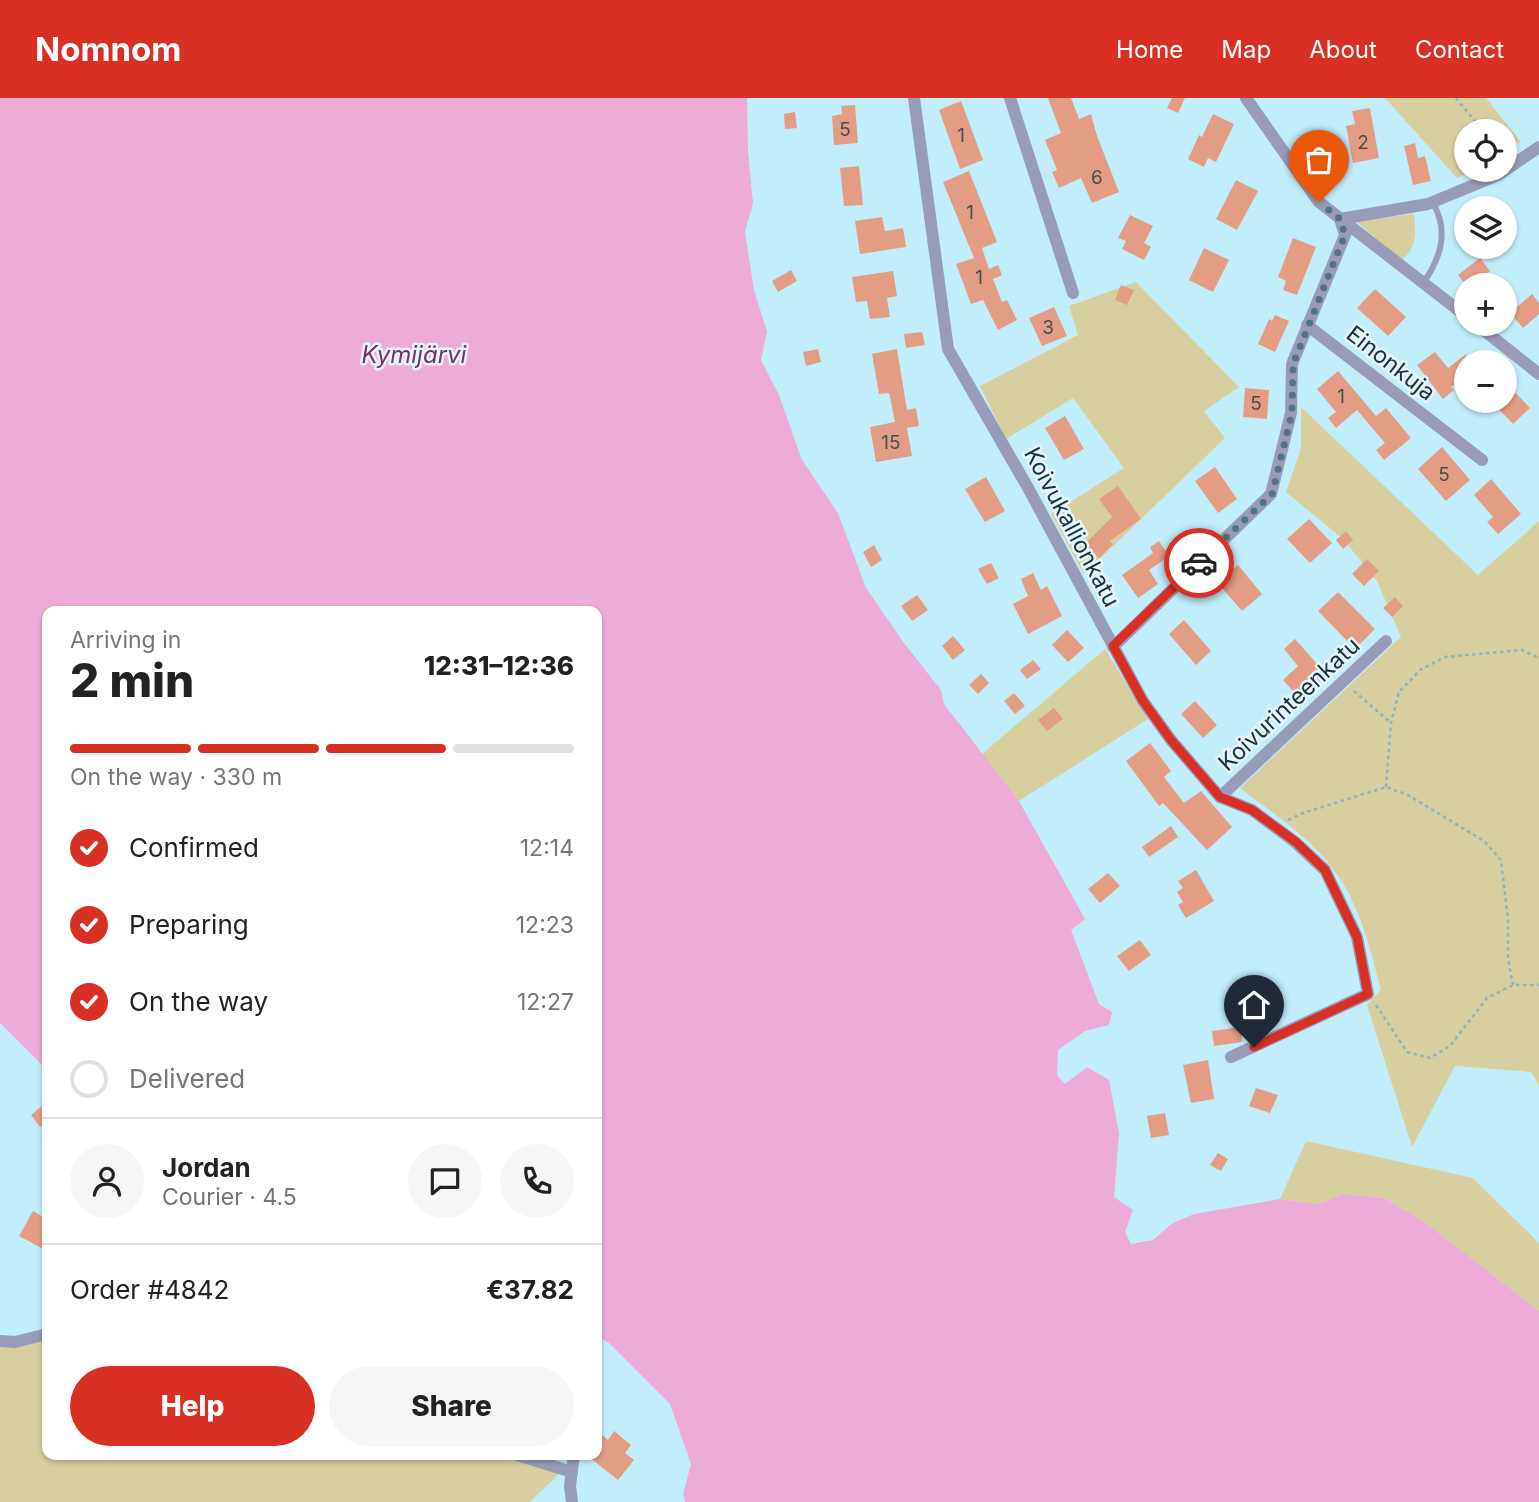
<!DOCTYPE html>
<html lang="en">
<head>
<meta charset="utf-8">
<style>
	:root { --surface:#fff; --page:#f6f6f6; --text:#222; --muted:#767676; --line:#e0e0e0; --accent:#d93025 }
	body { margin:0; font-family:Inter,sans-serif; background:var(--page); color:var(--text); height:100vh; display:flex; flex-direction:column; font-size:26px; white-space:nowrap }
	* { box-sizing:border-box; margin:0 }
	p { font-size:23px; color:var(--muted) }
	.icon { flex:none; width:38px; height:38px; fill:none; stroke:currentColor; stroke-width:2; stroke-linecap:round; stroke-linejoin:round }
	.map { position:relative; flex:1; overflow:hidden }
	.drawer { position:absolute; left:42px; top:508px; width:560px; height:854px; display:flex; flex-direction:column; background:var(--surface); border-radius:14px; box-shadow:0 2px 5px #0004 }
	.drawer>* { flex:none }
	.tools { position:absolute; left:1454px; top:21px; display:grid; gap:14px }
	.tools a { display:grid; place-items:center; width:63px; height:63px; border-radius:50%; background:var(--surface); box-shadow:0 2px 5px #0004; font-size:35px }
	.pin { position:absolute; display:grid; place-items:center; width:60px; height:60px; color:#fff; margin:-72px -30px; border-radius:50% 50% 50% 0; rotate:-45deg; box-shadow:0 0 7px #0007 }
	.pin .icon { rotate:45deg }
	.courier { position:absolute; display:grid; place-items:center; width:70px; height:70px; margin:-35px; border:5px solid #d93025; border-radius:50%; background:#fff; color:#222; box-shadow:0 2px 9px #0007 }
	.overview em { font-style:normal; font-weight:800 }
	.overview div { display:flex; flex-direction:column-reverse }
	.overview { display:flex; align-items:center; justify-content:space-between; height:119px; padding:0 28px }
	h1 { font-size:46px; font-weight:800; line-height:52px }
	.bar { display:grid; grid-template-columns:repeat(4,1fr); gap:10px 7px; align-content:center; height:84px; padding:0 28px }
	.bar i { height:9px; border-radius:5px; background:var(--line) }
	.bar .on { background:var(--accent) }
	.bar p { grid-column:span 4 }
	.line { display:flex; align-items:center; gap:18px; padding:0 28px; border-top:2px solid var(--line) }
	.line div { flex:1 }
	.round { display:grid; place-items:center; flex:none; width:74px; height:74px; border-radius:37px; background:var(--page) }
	ol { padding:0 28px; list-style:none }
	li { display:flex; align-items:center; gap:21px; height:77px }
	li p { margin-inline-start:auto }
	li .icon { padding:7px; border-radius:50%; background:var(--accent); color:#fff; stroke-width:4 }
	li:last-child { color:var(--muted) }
	li i { width:38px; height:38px; border:4px solid var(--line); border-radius:50% }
	.action { display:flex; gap:14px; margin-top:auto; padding:14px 28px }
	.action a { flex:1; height:80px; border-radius:42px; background:var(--accent); color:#fff; font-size:28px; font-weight:800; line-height:80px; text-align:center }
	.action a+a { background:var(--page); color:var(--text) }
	header { display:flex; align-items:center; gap:42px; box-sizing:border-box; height:98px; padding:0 35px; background:var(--accent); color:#fff }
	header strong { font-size:33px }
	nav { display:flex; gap:38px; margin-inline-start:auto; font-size:24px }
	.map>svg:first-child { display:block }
</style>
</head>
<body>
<header>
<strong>Nomnom</strong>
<nav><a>Home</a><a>Map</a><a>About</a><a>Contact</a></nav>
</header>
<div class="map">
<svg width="1539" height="1404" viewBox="0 0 1539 1404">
	<rect width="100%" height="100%" fill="#c2eefc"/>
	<g fill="#d7cfa0">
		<polygon points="1385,0 1486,0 1521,44 1505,53 1505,33 1466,33 1466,72 1472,72 1457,80"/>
		<path d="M1414,116c2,17 3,35 -13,46l-45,-39z"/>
		<polygon points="1136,184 1239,289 1204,313 1225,340 1084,476 1051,416 1124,370 1073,300 1006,341 980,288 1078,237 1069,208"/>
		<path d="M1301,309l177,168 61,-54v564l-8,-13 -76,-6 -43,81 -45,-142 14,-15c-11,-42 -21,-85 -47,-120 -24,-33 -62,-57 -94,-82l161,-151 -24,-56 -34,-42 -57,-47 15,-44z"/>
		<polygon points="1105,551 1148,621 1019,703 982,656"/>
		<polygon points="1306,1043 1473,1080 1539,1145 1539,1213 1423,1123 1384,1100 1344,1096 1318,1106 1280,1101"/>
		<polygon points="47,1241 47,1356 504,1356 561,1374 530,1404 0,1404 0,1249"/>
	</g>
	<polygon fill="#ecacd7" points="0,0 747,0 748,53 753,105 745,134 754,192 767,234 761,262 779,297 802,362 838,415 866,490 904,545 941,592 944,606 1019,703 1085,821 1071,832 1099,906 1112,914 1109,927 1085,933 1058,952 1057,977 1065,986 1087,969 1109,982 1119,1035 1114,1099 1133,1112 1125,1134 1131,1146 1153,1142 1171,1126 1194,1116 1280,1101 1318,1106 1344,1096 1384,1100 1423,1123 1539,1213 1539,1404 685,1404 683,1396 691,1366 670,1306 609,1245 597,1238 597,513 47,513 47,976 41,966 0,925"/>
	<g fill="#e49d85">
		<polygon points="1048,0 1071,0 1079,21 1091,16 1097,38 1119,94 1092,105 1081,80 1059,90 1052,74 1057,72 1045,42 1061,35"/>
		<polygon points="1172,0 1185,0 1178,15 1167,10"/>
		<polygon points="961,3 983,62 960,71 939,12"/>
		<polygon points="855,7 858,45 834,47 832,18 842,16 841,8"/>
		<polygon points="1370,10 1379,60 1353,65 1346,28 1355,26 1352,13"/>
		<polygon points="795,14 797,30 785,31 784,16"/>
		<polygon points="1213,16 1234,26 1216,64 1208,60 1204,69 1188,61 1199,37 1202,39"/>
		<polygon points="1415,45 1418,60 1425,58 1431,83 1413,87 1404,48"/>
		<polygon points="859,68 863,107 844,108 840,70"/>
		<polygon points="969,73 997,144 982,150 989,171 998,167 1002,177 993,181 1002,204 1007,202 1017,222 998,232 983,202 971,206 956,166 974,160 943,84"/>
		<polygon points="1236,82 1258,93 1237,132 1216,121"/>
		<polygon points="1130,117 1153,128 1144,145 1151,149 1144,162 1122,151 1126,143 1118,140"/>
		<polygon points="882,119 885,133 903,130 906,149 860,156 855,123"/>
		<polygon points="1293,140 1316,149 1297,197 1283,192 1286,183 1278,179"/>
		<polygon points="1204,150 1229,162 1213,194 1189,182"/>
		<polygon points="1480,160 1490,173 1483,179 1490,187 1466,187 1458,177"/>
		<polygon points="791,172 797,183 778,194 772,183"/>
		<polygon points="893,173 897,198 887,200 890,219 870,221 867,203 856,204 852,179"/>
		<polygon points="1121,187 1134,192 1127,207 1115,202"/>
		<polygon points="1375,191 1406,219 1388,238 1357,210"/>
		<polygon points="1532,196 1539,205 1539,216 1523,230 1510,215"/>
		<polygon points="1054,209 1067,238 1042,248 1029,220"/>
		<polygon points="1275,217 1289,223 1275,254 1258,246 1269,221 1272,223"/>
		<polygon points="922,234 925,247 906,250 904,236"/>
		<polygon points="818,251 821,264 806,268 803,254"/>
		<polygon points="897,251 907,312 916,310 919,328 907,330 912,358 876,364 870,329 895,324 889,295 879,296 872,256"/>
		<polygon points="1435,254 1448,270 1466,256 1466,276 1451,289 1454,292 1443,301 1417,267"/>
		<polygon points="1338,273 1376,318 1386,310 1411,340 1384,362 1376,352 1385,345 1357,312 1336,330 1328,320 1336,314 1317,291"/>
		<polygon points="1505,284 1530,310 1513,326 1491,303 1505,303"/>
		<polygon points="1245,290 1269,292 1267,321 1243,319"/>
		<polygon points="1065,318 1084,351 1064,362 1045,330"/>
		<polygon points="1442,349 1470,382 1446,403 1418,371"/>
		<polygon points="1215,369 1237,401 1218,415 1195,383"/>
		<polygon points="986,379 1005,413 985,424 965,391"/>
		<polygon points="1491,381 1521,416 1498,436 1487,424 1493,419 1474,397"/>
		<polygon points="1118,388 1141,421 1110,443 1113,446 1099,460 1085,446 1112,419 1099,401"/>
		<polygon points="1309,421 1332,445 1310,465 1287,441"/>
		<polygon points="1346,433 1353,442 1343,451 1336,442"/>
		<polygon points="1159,443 1169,458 1149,472 1158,486 1138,500 1122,477 1153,455 1150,449"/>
		<polygon points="874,447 882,462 871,469 863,454"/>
		<polygon points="1367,461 1379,473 1364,488 1352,476"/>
		<polygon points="991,465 999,480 987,486 978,471"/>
		<polygon points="1238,467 1262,496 1242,513 1217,484"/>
		<polygon points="1033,475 1041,492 1047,488 1062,518 1028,536 1013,506 1028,498 1021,481"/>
		<polygon points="1338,494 1375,531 1355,551 1318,513"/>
		<polygon points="917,497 928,512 912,523 901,508"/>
		<polygon points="1395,499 1403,508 1392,519 1383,510"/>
		<polygon points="1184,522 1211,553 1196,567 1169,536"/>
		<polygon points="1067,532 1084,550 1068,564 1052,547"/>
		<polygon points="953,538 965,552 953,562 942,548"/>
		<polygon points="1295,541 1327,577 1299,600 1283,582 1298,568 1284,551"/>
		<polygon points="1033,562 1041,571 1027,581 1020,572"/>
		<polygon points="981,576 989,585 978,596 969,587"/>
		<polygon points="1014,595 1025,608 1015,616 1004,603"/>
		<polygon points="1195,603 1217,627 1203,640 1181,616"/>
		<polygon points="1054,610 1063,621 1047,633 1038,622"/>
		<polygon points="1150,645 1171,673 1164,679 1184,705 1201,693 1232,729 1207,752 1163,705 1159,708 1126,663"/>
		<polygon points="1171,728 1178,739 1149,759 1142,749"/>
		<polygon points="1196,772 1214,803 1186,820 1178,807 1183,804 1177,794 1183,790 1178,783"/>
		<polygon points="1108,775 1120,788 1100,805 1088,791"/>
		<polygon points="1140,842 1151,857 1129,873 1117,858"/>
		<polygon points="1241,929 1242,944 1214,948 1212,933"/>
		<polygon points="1208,962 1214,1001 1191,1005 1183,967"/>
		<polygon points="1256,990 1278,997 1270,1015 1249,1008"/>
		<polygon points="42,1008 47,1016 47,1024 40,1029 31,1017"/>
		<polygon points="1165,1015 1169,1037 1151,1040 1147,1018"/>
		<polygon points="1218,1055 1228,1061 1221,1073 1210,1067"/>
		<polygon points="33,1113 47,1121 47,1153 19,1138"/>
		<polygon points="597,1333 608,1342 614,1333 631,1347 625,1355 634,1362 618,1382 585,1356 597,1356"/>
	</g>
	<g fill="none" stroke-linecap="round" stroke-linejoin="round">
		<g stroke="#8bb3c0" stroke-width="2.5" stroke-dasharray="3.5 3.5" stroke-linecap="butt">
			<polyline points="1456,0 1478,27 1479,33"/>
			<polyline points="1354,593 1391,625"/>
			<polyline points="1386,689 1391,625 1399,594 1420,572 1445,559 1522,552 1539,560"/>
			<polyline points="1288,722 1303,715 1386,689 1408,697 1484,743 1501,762 1508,822 1508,861 1513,887"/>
			<polyline points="1376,907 1407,954 1430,960 1450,948 1487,900 1513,887 1539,887"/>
		</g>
		<path stroke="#989cb8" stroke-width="6" d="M1424,184c17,-25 25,-51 9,-79"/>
		<g stroke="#989cb8" stroke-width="12">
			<polyline points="914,0 948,251 1027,388 1143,603 1171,642 1220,699 1252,712 1295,744 1325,772 1357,839 1368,896 1231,959"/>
			<polyline points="1010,0 1073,195"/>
			<polyline points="1246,0 1319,104 1466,218"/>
			<polyline points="1340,121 1428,106 1498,77 1539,49"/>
			<polyline points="1476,226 1539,276"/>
			<polyline points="1307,227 1482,362"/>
			<polyline points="1113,549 1271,396 1291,315 1292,266 1345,137 1340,121"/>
			<polyline points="1220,699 1386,543"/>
			<polyline points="0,1243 15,1244 47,1236"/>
			<polyline points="514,1356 572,1374"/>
			<polyline points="572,1404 570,1388 574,1356"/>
		</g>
	</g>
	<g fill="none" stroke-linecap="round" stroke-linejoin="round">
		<polyline stroke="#517580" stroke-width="7" stroke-dasharray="0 12.6" points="1199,465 1272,396 1292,315 1293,266 1345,137 1340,121 1319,104"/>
		<polyline stroke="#d93025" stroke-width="9" points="1199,465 1113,548 1143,603 1171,642 1220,699 1252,712 1296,744 1325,772 1357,839 1368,896 1254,949"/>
	</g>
	<g text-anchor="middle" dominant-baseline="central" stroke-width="5" stroke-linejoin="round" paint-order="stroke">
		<g font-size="19" fill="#484e4f">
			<text x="845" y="31">5</text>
			<text x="961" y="37">1</text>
			<text x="1363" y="44">2</text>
			<text x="1097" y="79">6</text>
			<text x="970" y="114">1</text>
			<text x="979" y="179">1</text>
			<text x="1048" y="229">3</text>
			<text x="1341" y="298">1</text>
			<text x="1256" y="305">5</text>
			<text x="891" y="344">15</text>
			<text x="1444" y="376">5</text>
		</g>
		<g font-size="23" fill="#14343d" stroke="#e7f5fa">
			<text transform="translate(1391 265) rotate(38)">Einonkuja</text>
			<text transform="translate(1072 429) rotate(62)">Koivukallionkatu</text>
			<text transform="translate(1289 606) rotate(-43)">Koivurinteenkatu</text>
		</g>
		<g font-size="24" font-style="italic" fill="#772e64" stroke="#e7f5fa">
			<text x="414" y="256">Kymijärvi</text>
		</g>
	</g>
</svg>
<div class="tools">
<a><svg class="icon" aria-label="locate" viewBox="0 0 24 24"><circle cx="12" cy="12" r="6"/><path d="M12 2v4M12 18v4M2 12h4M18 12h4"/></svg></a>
<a><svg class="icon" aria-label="layers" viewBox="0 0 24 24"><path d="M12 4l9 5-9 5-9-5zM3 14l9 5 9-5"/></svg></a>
<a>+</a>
<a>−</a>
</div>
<div class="pin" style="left:1319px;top:104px;background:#ea580c"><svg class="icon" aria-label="bag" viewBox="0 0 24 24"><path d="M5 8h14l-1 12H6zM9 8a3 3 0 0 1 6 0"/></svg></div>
<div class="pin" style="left:1254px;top:949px;background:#1f2937"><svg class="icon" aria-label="home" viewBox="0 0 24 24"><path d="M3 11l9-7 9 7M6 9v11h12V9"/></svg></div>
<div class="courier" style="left:1199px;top:465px"><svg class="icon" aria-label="car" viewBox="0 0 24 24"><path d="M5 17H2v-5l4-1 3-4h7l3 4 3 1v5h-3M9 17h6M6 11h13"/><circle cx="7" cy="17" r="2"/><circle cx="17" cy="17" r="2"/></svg></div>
<section class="drawer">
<div class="overview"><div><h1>2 min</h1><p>Arriving in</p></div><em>12:31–12:36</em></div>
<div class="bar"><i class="on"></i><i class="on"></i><i class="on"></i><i></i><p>On the way · 330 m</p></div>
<ol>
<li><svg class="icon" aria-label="check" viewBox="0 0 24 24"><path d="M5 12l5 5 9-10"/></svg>Confirmed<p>12:14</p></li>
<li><svg class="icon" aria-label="check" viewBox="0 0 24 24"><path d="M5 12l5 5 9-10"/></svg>Preparing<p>12:23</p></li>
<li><svg class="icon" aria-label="check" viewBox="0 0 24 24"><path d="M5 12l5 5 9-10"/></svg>On the way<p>12:27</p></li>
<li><i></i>Delivered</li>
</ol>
<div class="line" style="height:126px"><a class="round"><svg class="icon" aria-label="person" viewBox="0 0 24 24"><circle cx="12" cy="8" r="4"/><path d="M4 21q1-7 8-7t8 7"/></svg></a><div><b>Jordan</b><p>Courier · 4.5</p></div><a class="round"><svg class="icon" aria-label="chat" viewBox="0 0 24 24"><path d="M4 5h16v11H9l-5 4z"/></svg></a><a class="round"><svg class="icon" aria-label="phone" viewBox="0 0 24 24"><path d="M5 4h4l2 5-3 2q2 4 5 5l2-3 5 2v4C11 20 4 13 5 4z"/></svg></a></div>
<div class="line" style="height:91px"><div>Order #4842</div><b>€37.82</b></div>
<div class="action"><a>Help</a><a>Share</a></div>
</section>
</div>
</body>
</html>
